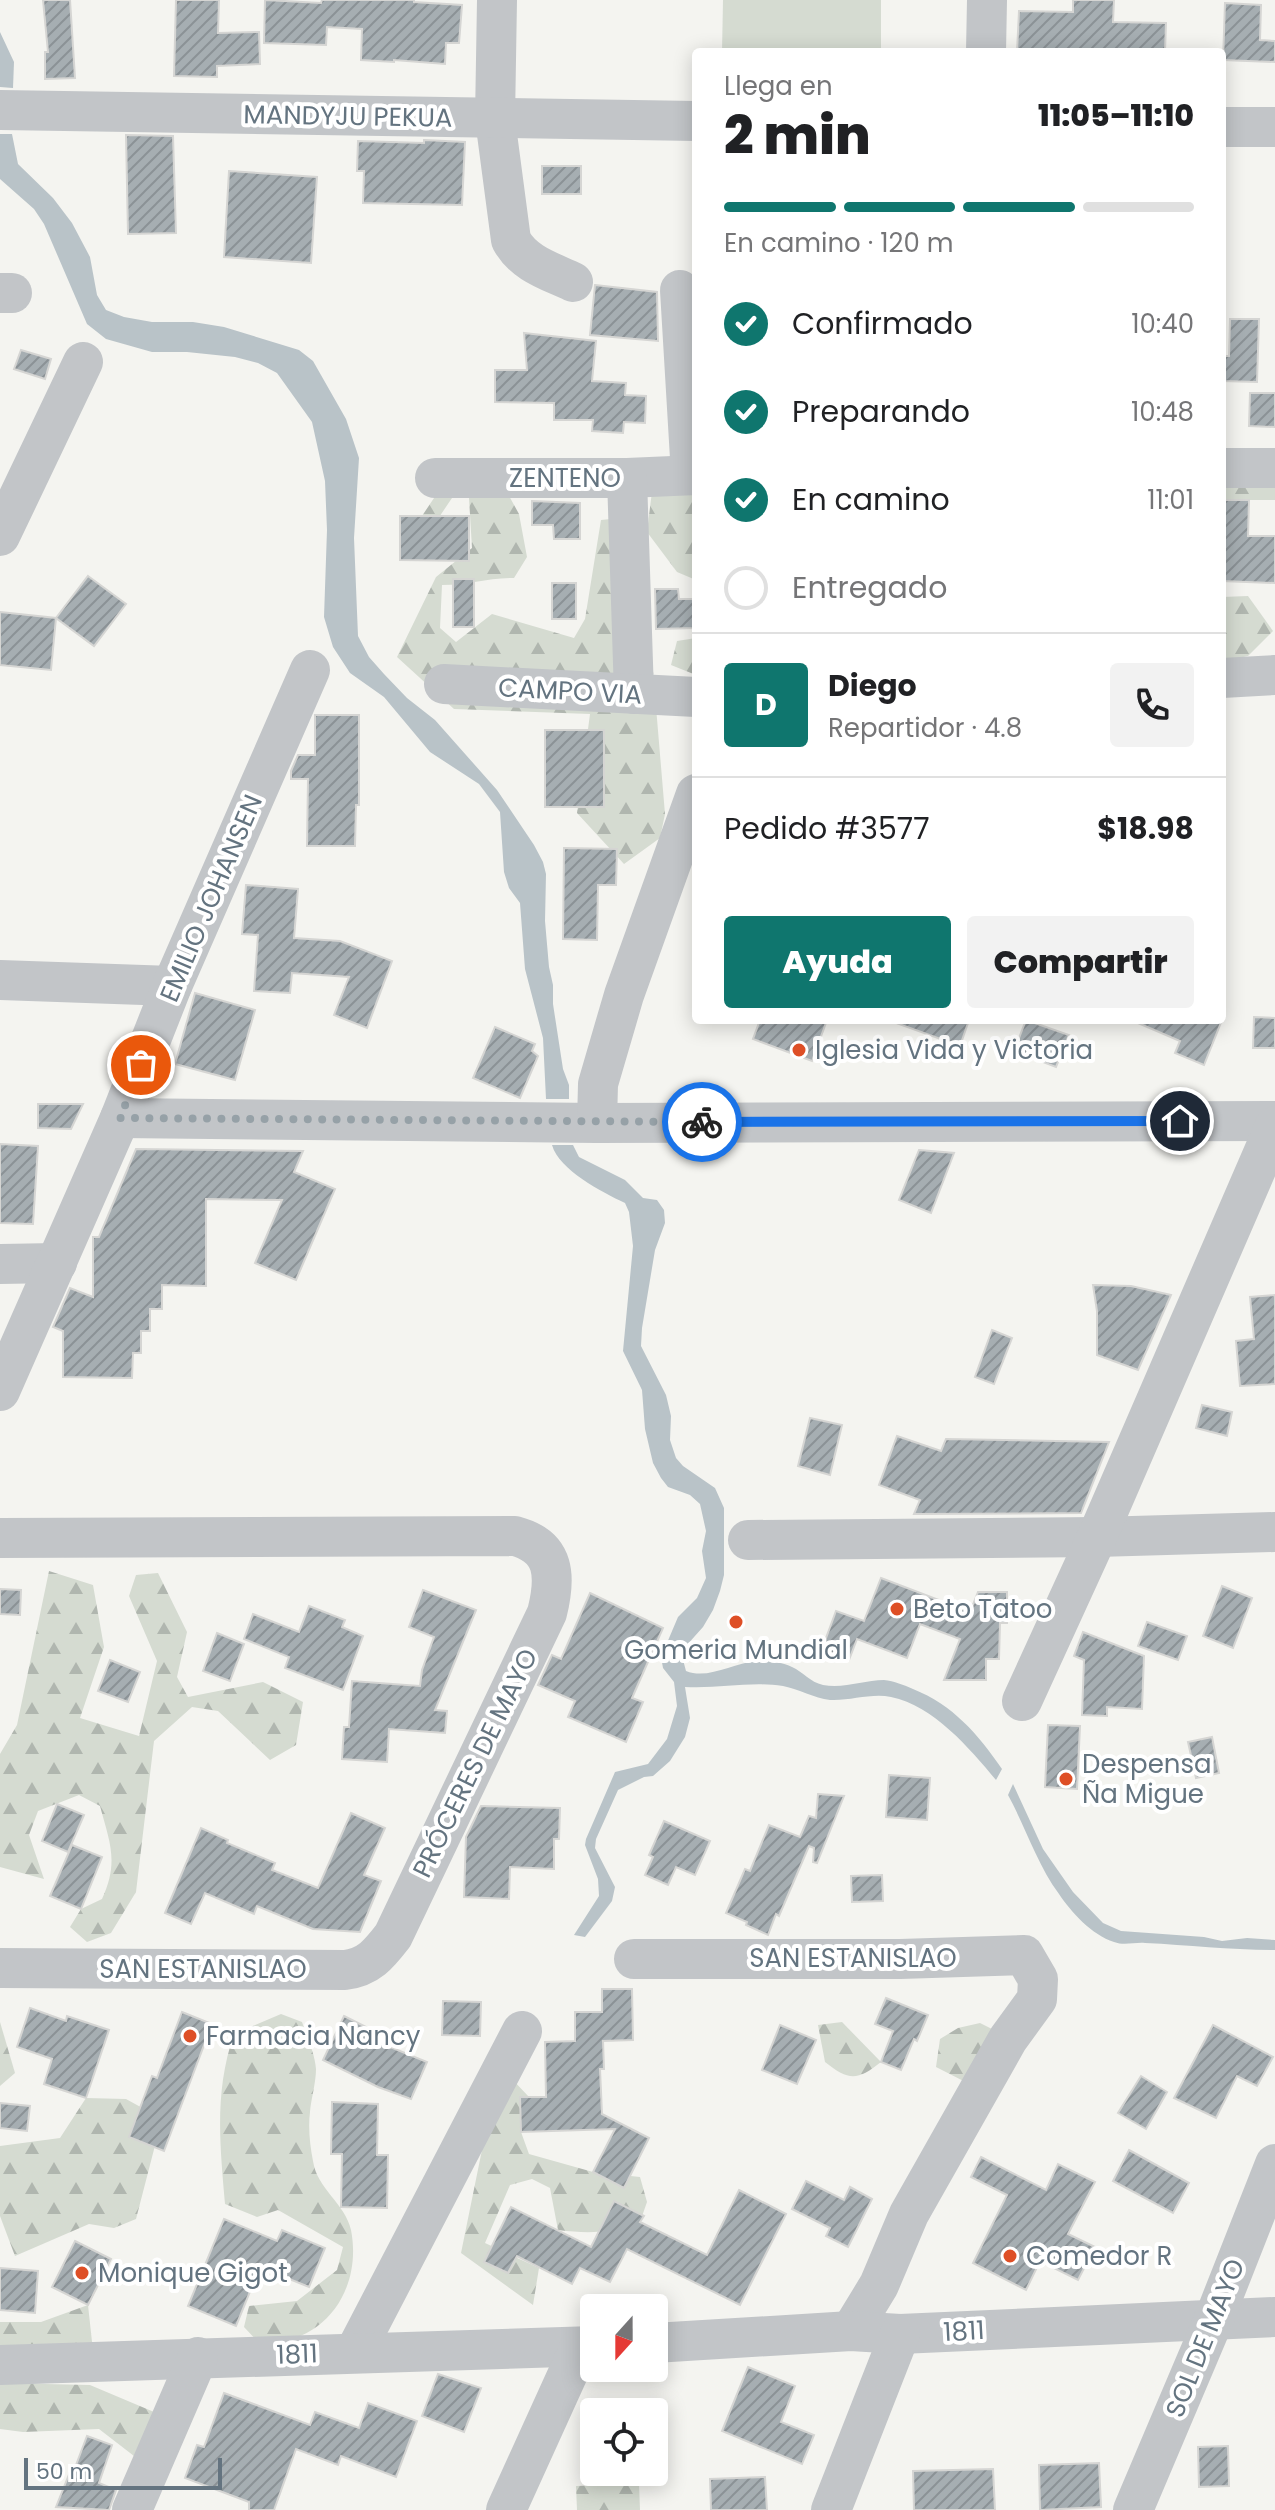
<!DOCTYPE html>
<html lang="es">
<head>
<meta charset="utf-8">
<style>
	:root { --surface:#fff; --page:#f2f2f2; --text:#202124; --muted:#757577; --line:#e0e0e0; --accent:#0f766e }
	body { margin:0; font-family:Poppins,sans-serif; background:var(--page); color:var(--text); height:100vh; display:flex; flex-direction:column; font-size:30px; white-space:nowrap }
	* { box-sizing:border-box; margin:0 }
	p { font-size:26px; color:var(--muted) }
	.icon { flex:none; width:44px; height:44px; fill:none; stroke:currentColor; stroke-width:2; stroke-linecap:round; stroke-linejoin:round }
	.map { position:relative; flex:1; overflow:hidden }
	.details { position:absolute; left:692px; top:48px; width:534px; height:976px; display:flex; flex-direction:column; background:var(--surface); border-radius:8px; box-shadow:0 4px 20px #0003 }
	.details>* { flex:none }
	.needle { width:52px; rotate:201deg }
	.fabs { position:absolute; left:580px; top:2294px; display:grid; gap:16px }
	.fabs a { display:grid; place-items:center; width:88px; height:88px; border-radius:8px; background:var(--surface); box-shadow:0 4px 20px #0003; font-size:40px }
	.scale { position:absolute; left:24px; bottom:20px; width:198px; box-sizing:border-box; padding-left:8px; border:4px solid #647480; border-top:0; font-size:22px; line-height:28px; white-space:nowrap; color:#647480; -webkit-text-stroke:6px #fff; paint-order:stroke }
	.pin { position:absolute; display:grid; place-items:center; width:68px; height:68px; color:#fff; margin:-34px; border:4px solid #fff; border-radius:50%; box-shadow:0 2px 8px #0007 }
	.courier { position:absolute; display:grid; place-items:center; width:80px; height:80px; margin:-40px; border:6px solid #1a73e8; border-radius:50%; background:#fff; color:#222; box-shadow:0 2px 10px #0007 }
	.head em { font-style:normal; font-weight:800 }
	.head div { display:flex; flex-direction:column-reverse }
	.head { display:flex; align-items:center; justify-content:space-between; height:136px; padding:0 32px }
	h1 { font-size:52px; font-weight:800; line-height:60px }
	.bar { display:grid; grid-template-columns:repeat(4,1fr); gap:12px 8px; align-content:center; height:96px; padding:0 32px }
	.bar i { height:10px; border-radius:6px; background:var(--line) }
	.bar .on { background:var(--accent) }
	.bar p { grid-column:span 4 }
	.line { display:flex; align-items:center; gap:20px; padding:0 32px; border-top:2px solid var(--line) }
	.line div { flex:1 }
	.round { display:grid; place-items:center; flex:none; width:84px; height:84px; border-radius:8px; background:var(--page) }
	ol { padding:0 32px; list-style:none }
	li { display:flex; align-items:center; gap:24px; height:88px }
	li p { margin-inline-start:auto }
	li .icon { padding:8px; border-radius:50%; background:var(--accent); color:#fff; stroke-width:4 }
	li:last-child { color:var(--muted) }
	li i { width:44px; height:44px; border:4px solid var(--line); border-radius:50% }
	.action { display:flex; gap:16px; margin-top:auto; padding:16px 32px }
	.action a { flex:1; height:92px; border-radius:8px; background:var(--accent); color:#fff; font-size:32px; font-weight:800; line-height:92px; text-align:center }
	.action a+a { background:var(--page); color:var(--text) }
	.map>svg:first-child { display:block }
</style>
</head>
<body>
<div class="map">
<svg width="1275" height="2510" viewBox="0 0 1275 2510">
	<defs>
		<pattern id="forest-firs" width="22" height="20" patternUnits="userSpaceOnUse" patternTransform="scale(2)"><rect width="22" height="20" fill="#d5dbd1"/><path d="M5 1l3.5 6h-7zM16 11l3.5 6h-7z" fill="#b0b6af"/></pattern>
		<pattern id="building-hatch" width="6" height="6" patternUnits="userSpaceOnUse" patternTransform="scale(2)"><rect width="6" height="6" fill="#a6aeb2"/><path d="M-1 1l2-2M0 6l6-6M5 7l2-2" fill="none" stroke="#8b9296"/></pattern>
	</defs>
	<rect width="100%" height="100%" fill="#f4f4f0"/>
	<polygon fill="#d5dbd1" points="723,0 881,0 881,52 722,52"/>
	<g fill="url(#forest-firs)">
		<polygon points="696,470 696,580 677,572 647,532 653,483"/>
		<path d="M450,474l58,20 11,20 8,43 -13,21c-26,0 -46,7 -72,7l-2,43 16,14 36,-28 82,24 11,-19 16,-99 39,-4 25,298 -5,24 -36,26 -47,-51 13,-99 -136,-5 -57,-52 39,-80 36,-29 -3,-50h-17l-27,40 -3,-22z"/>
		<polygon points="1222,475 1275,480 1275,500 1222,500"/>
		<polygon points="1248,596 1273,631 1248,656 1222,662 1222,597"/>
		<polygon points="696,638 696,675 671,665 677,641"/>
		<path d="M49,1571l44,14 11,62 -24,71 59,18 18,-75 -28,-65 7,-21 22,-2 29,59 -10,45 11,20 75,-15 40,20 -7,43 -26,15 -52,-49 -26,-4 -38,34 -18,151 -25,41 -24,9 -17,-15 11,-18 21,-10c17,-37 8,-56 -2,-93l-21,-11 -41,16 -9,24 15,44 -44,-12v-113l17,-29z"/>
		<path d="M281,2014l21,8c5,15 13,32 14,47 0,14 -5,30 -6,43 -2,16 0,34 3,49 4,28 32,42 38,69 12,61 -29,118 -93,112l-14,-15 5,-21 48,-5 40,-31 6,-23 -65,-37 -21,7 -32,-13c-5,-59 -11,-112 9,-170z"/>
		<polygon points="0,2022 15,2073 0,2086"/>
		<path d="M842,2022l39,40c-24,19 -32,19 -56,0l-7,-37z"/>
		<polygon points="980,2023 998,2032 985,2092 936,2067 940,2039 958,2028"/>
		<path d="M512,2079l17,18 -8,35 8,22 64,18 47,5 7,25 -7,20c-31,11 -49,12 -82,8l-8,-42 -18,-9 -22,6 -25,58 54,25 -6,37 -72,-52 23,-113z"/>
		<polygon points="86,2098 126,2099 146,2110 158,2134 136,2219 114,2228 89,2224 15,2256 0,2216 0,2146 60,2138"/>
		<polygon points="88,2305 93,2351 0,2380 0,2322 41,2322"/>
		<polygon points="0,2383 90,2385 154,2412 134,2456 99,2429 23,2432 0,2429"/>
		<polygon points="639,2484 640,2510 577,2510 576,2486"/>
	</g>
	<g fill="#b9c3c8">
		<polygon points="0,32 14,62 13,88 0,87"/>
		<polygon points="0,134 12,134 18,164 53,198 72,223 90,257 97,295 106,310 124,317 152,322 193,322 224,327 299,350 313,361 346,419 359,458 354,538 358,636 369,657 384,674 407,698 435,720 497,790 534,845 543,862 546,874 545,921 549,967 553,985 553,1004 563,1069 569,1085 569,1099 546,1099 543,1038 525,969 520,903 509,888 504,872 500,812 479,784 430,752 384,697 350,673 333,647 324,617 327,530 325,481 312,422 277,373 258,363 235,357 187,352 152,352 106,339 87,324 44,224 34,209 0,179"/>
		<path d="M552,1145h21l6,12 46,23 18,18 14,2 7,10 1,13 -10,27 -13,78 -1,18 25,49 5,21 -1,24 6,18 7,8 32,22 9,20v67l-4,16 -7,19 -10,17 -17,19 -4,10 4,15c22,9 47,-8 70,-10 11,0 26,1 36,6 11,5 18,15 31,18 21,4 41,-5 61,-5 10,1 20,5 29,9 40,16 65,45 89,80l-6,11c-27,-32 -62,-74 -105,-83 -20,-4 -40,4 -61,3 -16,-2 -31,-11 -47,-14 -33,-5 -65,3 -98,1l5,31 -5,19 -15,24 -17,15 -9,1 -26,13 -22,49 -1,9 20,39 -3,14 -27,36 -11,-2 25,-39 -1,-17 -13,-34 1,-6 29,-67 33,-8 19,-25 10,-33 -3,-24 -11,-14 -2,-11 17,-40 19,-19 9,-20 -4,-27 4,-20 -6,-27 -10,-9 -22,-8 -7,-9 -8,-15 -8,-34 -3,-39 -19,-39 10,-105 -4,-34 -4,-9c-23,-11 -66,-33 -73,-58z"/>
		<path d="M1013,1784l30,65 30,43 30,31 18,8 83,6 18,4 25,-3 28,2v10c-44,0 -86,-5 -130,-7 -10,-1 -21,3 -31,-1 -22,-7 -43,-30 -55,-48 -22,-30 -33,-66 -51,-99z"/>
	</g>
	<g fill="url(#building-hatch)" stroke="#d5d5d3" stroke-width="2">
		<polygon points="43,0 70,0 75,78 45,79 45,52 48,52"/>
		<polygon points="176,0 219,0 218,33 259,32 260,64 217,66 217,77 174,76"/>
		<polygon points="265,0 321,3 322,0 414,0 414,2 462,5 459,43 446,43 445,64 394,60 394,62 361,60 362,29 327,27 326,45 264,43"/>
		<polygon points="1073,0 1114,0 1113,22 1166,23 1165,52 1017,52 1019,11 1073,12"/>
		<polygon points="1225,3 1261,5 1260,40 1275,41 1275,62 1223,60"/>
		<polygon points="126,135 173,136 176,233 128,234"/>
		<polygon points="424,140 465,142 462,205 363,203 364,171 357,171 358,141 424,143"/>
		<rect x="542" y="166" width="39" height="28"/>
		<polygon points="229,171 317,177 311,263 224,257"/>
		<polygon points="595,285 657,292 658,341 590,335"/>
		<polygon points="1230,319 1259,319 1257,382 1222,381 1222,356 1229,356"/>
		<polygon points="524,333 596,341 592,381 626,383 625,395 646,396 645,423 624,422 623,433 592,431 593,420 554,420 554,403 495,402 495,370 527,370"/>
		<polygon points="21,350 51,359 45,379 14,369"/>
		<polygon points="1250,393 1275,393 1275,427 1249,426"/>
		<polygon points="1225,500 1249,500 1248,536 1275,536 1275,583 1222,581"/>
		<polygon points="532,501 580,503 580,539 554,539 553,525 532,525"/>
		<polygon points="400,516 469,516 469,561 400,560"/>
		<polygon points="88,576 126,604 94,646 56,618"/>
		<rect x="453" y="579" width="21" height="48"/>
		<rect x="552" y="583" width="24" height="36"/>
		<polygon points="655,589 678,589 679,599 696,599 696,628 656,629"/>
		<polygon points="0,612 56,618 51,670 0,665"/>
		<polygon points="315,715 359,715 359,805 356,805 355,846 307,846 308,779 291,779 291,771 298,755 315,755"/>
		<rect x="545" y="730" width="59" height="77"/>
		<polygon points="564,848 617,849 616,885 598,885 597,940 563,939"/>
		<polygon points="246,885 298,889 294,938 340,941 392,961 367,1028 334,1015 349,977 292,973 290,993 254,991 258,935 242,934"/>
		<polygon points="195,993 255,1010 235,1080 175,1064"/>
		<polygon points="1254,1017 1275,1018 1275,1048 1253,1048"/>
		<polygon points="760,1020 827,1020 812,1061 753,1039"/>
		<polygon points="897,1020 969,1020 960,1046 896,1023"/>
		<polygon points="1026,1020 1069,1035 1056,1067 1014,1051"/>
		<polygon points="1131,1020 1222,1020 1204,1065 1175,1053 1180,1041"/>
		<polygon points="495,1027 535,1044 532,1051 538,1056 520,1098 473,1078"/>
		<polygon points="38,1104 83,1104 71,1129 38,1128"/>
		<polygon points="0,1144 38,1146 33,1224 0,1223"/>
		<polygon points="136,1149 303,1151 294,1172 335,1189 296,1280 255,1263 282,1200 206,1199 206,1286 162,1285 162,1309 150,1309 150,1331 141,1331 141,1353 133,1353 132,1378 63,1377 63,1331 53,1327 70,1288 93,1297 93,1237 99,1237"/>
		<polygon points="919,1150 954,1153 931,1213 899,1200"/>
		<polygon points="1093,1285 1131,1286 1171,1295 1138,1370 1097,1355 1097,1311"/>
		<polygon points="1275,1295 1275,1384 1240,1386 1236,1341 1254,1339 1250,1297"/>
		<polygon points="992,1330 1012,1338 994,1384 975,1377"/>
		<polygon points="1202,1405 1232,1412 1227,1436 1196,1428"/>
		<polygon points="810,1418 842,1425 830,1475 798,1466"/>
		<polygon points="897,1436 941,1451 946,1439 1109,1442 1081,1513 914,1514 920,1500 879,1485"/>
		<polygon points="881,1578 970,1612 978,1592 1007,1592 1007,1623 1000,1623 999,1659 986,1659 986,1680 944,1680 960,1639 920,1624 907,1658 857,1639 849,1660 822,1649 836,1611 864,1621"/>
		<polygon points="1222,1586 1252,1598 1233,1648 1203,1636"/>
		<polygon points="0,1589 21,1590 20,1615 0,1614"/>
		<polygon points="423,1590 476,1610 435,1710 447,1711 445,1733 389,1729 387,1762 342,1759 344,1727 349,1727 352,1681 420,1686 422,1670 434,1637 409,1627"/>
		<polygon points="590,1593 663,1628 632,1698 643,1702 626,1742 568,1717 575,1701 538,1685 552,1655 561,1659"/>
		<polygon points="309,1606 345,1620 342,1627 363,1636 343,1690 285,1668 289,1657 244,1639 253,1614 299,1632"/>
		<polygon points="1147,1622 1187,1636 1178,1660 1138,1646"/>
		<polygon points="1083,1632 1144,1656 1142,1709 1107,1707 1107,1716 1082,1715 1084,1660 1074,1656"/>
		<polygon points="217,1633 244,1644 230,1681 203,1671"/>
		<polygon points="110,1660 140,1672 128,1702 98,1691"/>
		<polygon points="1048,1725 1080,1726 1077,1789 1045,1787"/>
		<polygon points="1212,1737 1219,1773 1196,1778 1188,1742"/>
		<polygon points="889,1775 930,1778 927,1820 886,1817"/>
		<polygon points="818,1794 844,1796 817,1863 813,1862 814,1848 809,1846 779,1916 776,1914 768,1935 746,1925 747,1922 726,1913 745,1869 750,1871 769,1825 800,1837 809,1816 816,1818"/>
		<polygon points="57,1804 84,1815 68,1852 42,1841"/>
		<polygon points="481,1806 560,1808 559,1839 554,1839 554,1869 510,1867 509,1899 464,1897 466,1837"/>
		<polygon points="351,1813 385,1828 364,1875 381,1881 360,1932 313,1929 257,1906 254,1914 205,1893 191,1924 165,1913 201,1828 228,1840 227,1843 275,1863 272,1870 318,1888"/>
		<polygon points="664,1821 710,1841 695,1875 676,1867 668,1885 645,1875 653,1857 649,1855"/>
		<polygon points="72,1845 102,1857 81,1909 50,1896"/>
		<polygon points="882,1875 883,1901 852,1902 851,1876"/>
		<polygon points="602,1989 632,1989 633,2040 603,2041 604,2069 600,2069 602,2114 649,2138 624,2188 593,2172 615,2129 521,2132 520,2097 546,2097 545,2042 575,2041 575,2012 602,2012"/>
		<polygon points="886,1998 928,2015 917,2041 914,2039 901,2070 881,2062 893,2031 875,2024"/>
		<polygon points="443,2001 481,2002 480,2036 442,2035"/>
		<polygon points="30,2008 66,2021 67,2016 109,2030 86,2098 44,2084 52,2059 17,2047"/>
		<polygon points="182,2012 212,2024 164,2151 129,2137 152,2076 157,2078"/>
		<polygon points="344,2016 372,2030 368,2038 427,2062 411,2099 378,2087 323,2060"/>
		<polygon points="780,2025 816,2040 797,2084 762,2070"/>
		<polygon points="1213,2025 1273,2057 1257,2086 1237,2076 1216,2118 1174,2098"/>
		<polygon points="1141,2076 1167,2092 1146,2129 1118,2113"/>
		<polygon points="332,2102 378,2104 377,2155 388,2155 387,2208 341,2207 342,2154 331,2154"/>
		<polygon points="0,2103 30,2106 27,2131 0,2128"/>
		<polygon points="1129,2150 1189,2183 1173,2213 1113,2181"/>
		<polygon points="981,2157 1046,2190 1058,2164 1095,2182 1068,2234 1095,2247 1078,2280 1040,2261 1026,2290 973,2263 1007,2195 971,2177"/>
		<polygon points="806,2181 844,2200 850,2187 872,2199 848,2247 826,2236 830,2228 792,2209"/>
		<polygon points="739,2190 786,2214 740,2305 627,2249 610,2282 580,2268 572,2284 517,2256 508,2273 484,2262 511,2207 591,2247 614,2201 644,2216 640,2222 707,2255"/>
		<polygon points="224,2219 277,2241 282,2230 325,2248 309,2287 260,2267 236,2326 188,2306"/>
		<polygon points="75,2241 111,2259 88,2305 52,2287"/>
		<polygon points="0,2268 38,2271 35,2313 0,2310"/>
		<polygon points="748,2367 795,2386 781,2422 814,2435 802,2464 722,2431"/>
		<polygon points="438,2374 481,2388 464,2432 422,2416"/>
		<polygon points="224,2393 310,2425 315,2412 359,2428 368,2403 417,2421 396,2477 341,2456 338,2465 296,2449 274,2510 249,2510 249,2502 185,2478 197,2445 204,2447"/>
		<polygon points="87,2436 112,2445 99,2483 116,2490 109,2510 56,2507 70,2472 73,2473"/>
		<polygon points="1228,2446 1229,2486 1199,2487 1198,2447"/>
		<polygon points="1099,2463 1101,2507 1040,2510 1039,2465"/>
		<polygon points="993,2469 995,2510 914,2510 913,2471"/>
		<polygon points="765,2477 767,2510 711,2510 710,2479"/>
	</g>
	<g fill="none" stroke-linecap="round" stroke-linejoin="round">
		<g stroke="#c2c5c8" stroke-width="40">
			<path d="M497,0l-2,119 16,121c13,24 39,31 62,42"/>
			<polyline points="986,52 987,0"/>
			<polyline points="0,110 696,121"/>
			<polyline points="1222,127 1275,127"/>
			<polyline points="680,290 691,475"/>
			<polyline points="0,293 12,293"/>
			<polyline points="1222,468 1275,468"/>
			<polyline points="435,478 627,478 696,475"/>
			<polyline points="627,478 634,694"/>
			<polyline points="0,536 83,362"/>
			<polyline points="1222,678 1275,675"/>
			<polyline points="444,684 696,697"/>
			<polyline points="0,980 172,986"/>
			<polyline points="120,1118 597,1123 1275,1121"/>
			<polyline points="597,1123 598,1084 624,995 696,794"/>
			<polyline points="0,1264 57,1263"/>
			<polyline points="0,1391 120,1118 172,986 310,670"/>
			<path d="M0,1538l515,-2c41,11 41,41 32,77l-154,323c-14,18 -24,31 -48,34l-345,-2"/>
			<polyline points="748,1540 1097,1537 1275,1532"/>
			<polyline points="1022,1701 1097,1537 1275,1126"/>
			<polyline points="634,1959 900,1959 1024,1955 1038,1979 1037,1999 1008,2039 909,2214 879,2285 851,2331"/>
			<polyline points="654,2343 851,2331 900,2334 1275,2317"/>
			<polyline points="355,2352 522,2031"/>
			<polyline points="0,2365 594,2346"/>
			<polyline points="132,2510 198,2357"/>
			<polyline points="506,2510 580,2347"/>
			<polyline points="831,2510 900,2334"/>
			<polyline points="1133,2510 1214,2319 1275,2164"/>
		</g>
	</g>
	<g fill="none" stroke-linecap="round" stroke-linejoin="round">
		<polyline stroke="#96a1a7" stroke-width="8" stroke-dasharray="0 14.4" points="141,1065 120,1118 702,1122"/>
		<polyline stroke="#1a73e8" stroke-width="10" points="702,1122 1180,1121"/>
	</g>
	<g fill="#de4f26" stroke="#fff" stroke-width="3">
		<circle cx="799" cy="1050" r="8"/>
		<circle cx="897" cy="1609" r="8"/>
		<circle cx="736" cy="1622" r="8"/>
		<circle cx="1066" cy="1779" r="8"/>
		<circle cx="190" cy="2036" r="8"/>
		<circle cx="1010" cy="2256" r="8"/>
		<circle cx="82" cy="2273" r="8"/>
	</g>
	<g text-anchor="middle" dominant-baseline="central" stroke-width="8" stroke-linejoin="round" paint-order="stroke">
		<g font-size="26" fill="#647480" stroke="#fff">
			<text transform="translate(348 116) rotate(1)">MANDYJU PEKUA</text>
			<text x="565" y="478">ZENTENO</text>
			<text transform="translate(570 691) rotate(3)">CAMPO VIA</text>
			<text transform="translate(211 898) rotate(-67)">EMILIO JOHANSEN</text>
			<text transform="translate(475 1763) rotate(-64)">PRÓCERES DE MAYO</text>
			<text x="853" y="1958">SAN ESTANISLAO</text>
			<text x="203" y="1969">SAN ESTANISLAO</text>
			<text transform="translate(964 2331) rotate(-3)">1811</text>
			<text transform="translate(1205 2338) rotate(-68)">SOL DE MAYO</text>
			<text transform="translate(297 2354) rotate(-2)">1811</text>
		</g>
		<g font-size="26" fill="#647480" stroke="#fff" text-anchor="start">
			<text x="815" y="1050">Iglesia Vida y Victoria</text>
			<text x="913" y="1609">Beto Tatoo</text>
			<text x="736" y="1650" text-anchor="middle">Gomeria Mundial</text>
			<text x="1082" y="1764">Despensa<tspan x="1082" dy="30">Ña Migue</tspan></text>
			<text x="206" y="2036">Farmacia Nancy</text>
			<text x="1026" y="2256">Comedor R</text>
			<text x="98" y="2273">Monique Gigot</text>
		</g>
	</g>
</svg>
<div class="fabs">
<a><svg class="needle" viewBox="-14 -14 28 28"><path d="M0-13l5 13h-10z" fill="#e53935"/><path d="M0 13l5-13h-10z" fill="#757577"/></svg></a>
<a><svg class="icon" aria-label="locate" viewBox="0 0 24 24"><circle cx="12" cy="12" r="6"/><path d="M12 2v4M12 18v4M2 12h4M18 12h4"/></svg></a>
</div>
<div class="scale">50 m</div>
<div class="pin" style="left:141px;top:1065px;background:#ea580c"><svg class="icon" aria-label="bag" viewBox="0 0 24 24"><path d="M5 8h14l-1 12H6zM9 8a3 3 0 0 1 6 0"/></svg></div>
<div class="pin" style="left:1180px;top:1121px;background:#1f2937"><svg class="icon" aria-label="home" viewBox="0 0 24 24"><path d="M3 11l9-7 9 7M6 9v11h12V9"/></svg></div>
<div class="courier" style="left:702px;top:1122px"><svg class="icon" aria-label="bike" viewBox="0 0 24 24"><circle cx="6" cy="16" r="4"/><circle cx="18" cy="16" r="4"/><path d="M6 16l4-8h5l3 8M10 8l3 8H6M13 5h3"/></svg></div>
<section class="details">
<div class="head"><div><h1>2 min</h1><p>Llega en</p></div><em>11:05–11:10</em></div>
<div class="bar"><i class="on"></i><i class="on"></i><i class="on"></i><i></i><p>En camino · 120 m</p></div>
<ol>
<li><svg class="icon" aria-label="check" viewBox="0 0 24 24"><path d="M5 12l5 5 9-10"/></svg>Confirmado<p>10:40</p></li>
<li><svg class="icon" aria-label="check" viewBox="0 0 24 24"><path d="M5 12l5 5 9-10"/></svg>Preparando<p>10:48</p></li>
<li><svg class="icon" aria-label="check" viewBox="0 0 24 24"><path d="M5 12l5 5 9-10"/></svg>En camino<p>11:01</p></li>
<li><i></i>Entregado</li>
</ol>
<div class="line" style="height:144px"><b class="round" style="background:var(--accent);color:#fff">D</b><div><b>Diego</b><p>Repartidor · 4.8</p></div><a class="round"><svg class="icon" aria-label="phone" viewBox="0 0 24 24"><path d="M5 4h4l2 5-3 2q2 4 5 5l2-3 5 2v4C11 20 4 13 5 4z"/></svg></a></div>
<div class="line" style="height:104px"><div>Pedido #3577</div><b>$18.98</b></div>
<div class="action"><a>Ayuda</a><a>Compartir</a></div>
</section>
</div>
</body>
</html>
